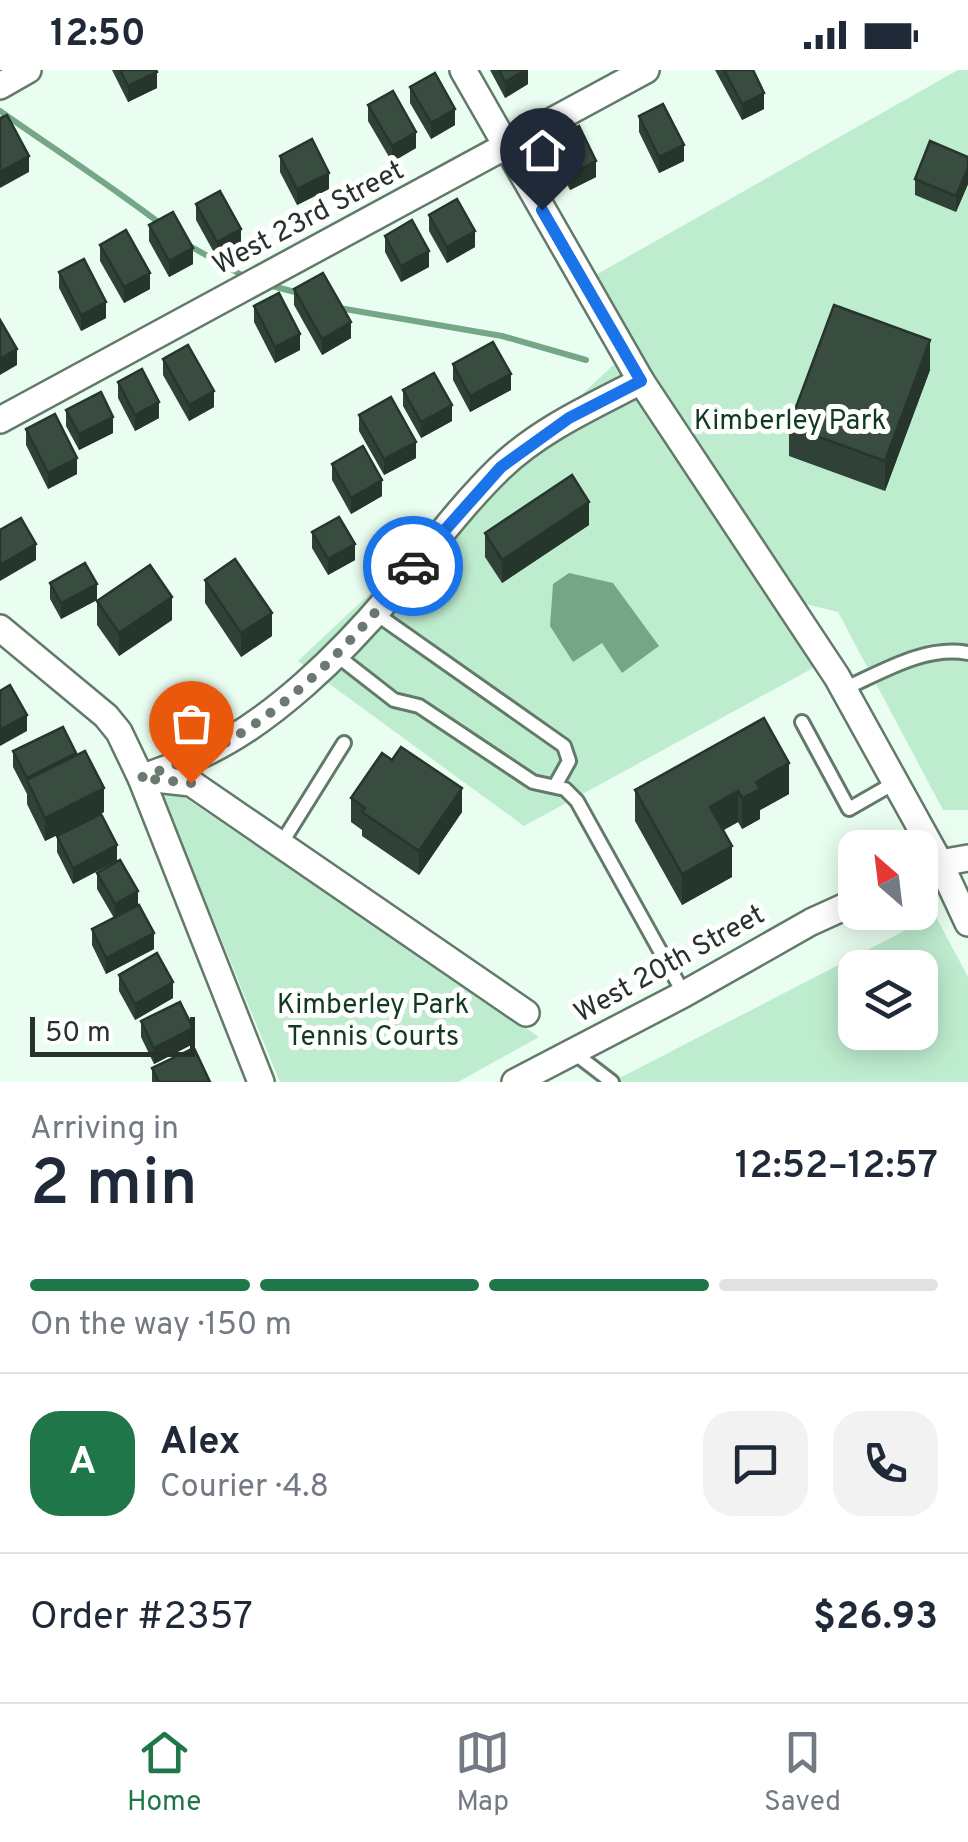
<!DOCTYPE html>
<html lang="en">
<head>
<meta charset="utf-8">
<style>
	:root { --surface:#fff; --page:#f2f2f3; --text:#1f2937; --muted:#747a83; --line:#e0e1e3; --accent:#1f7649 }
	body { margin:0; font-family:Overpass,sans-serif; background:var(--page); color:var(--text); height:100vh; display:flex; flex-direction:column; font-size:38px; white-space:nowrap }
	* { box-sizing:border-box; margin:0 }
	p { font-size:32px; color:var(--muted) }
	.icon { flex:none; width:55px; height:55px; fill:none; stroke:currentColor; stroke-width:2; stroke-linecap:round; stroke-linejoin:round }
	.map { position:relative; height:1012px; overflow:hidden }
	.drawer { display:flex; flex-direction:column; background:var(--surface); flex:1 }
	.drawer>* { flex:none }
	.needle { width:65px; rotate:332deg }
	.fabs { position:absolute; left:838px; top:760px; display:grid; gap:20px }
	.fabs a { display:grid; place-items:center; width:100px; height:100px; border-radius:20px; background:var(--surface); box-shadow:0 5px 25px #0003; font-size:50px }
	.scale { position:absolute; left:30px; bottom:25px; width:165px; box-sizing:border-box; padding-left:10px; border:5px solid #28322c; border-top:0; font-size:28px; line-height:35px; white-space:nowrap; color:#28322c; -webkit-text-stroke:8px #fff; paint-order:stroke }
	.pin { position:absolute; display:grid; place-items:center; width:85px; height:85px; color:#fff; margin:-102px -42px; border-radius:50% 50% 50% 0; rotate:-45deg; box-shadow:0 0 10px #0007 }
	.pin .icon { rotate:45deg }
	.courier { position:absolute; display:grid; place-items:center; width:100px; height:100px; margin:-50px; border:8px solid #1a73e8; border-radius:50%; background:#fff; color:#222; box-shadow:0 2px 12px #0007 }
	.overview em { font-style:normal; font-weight:600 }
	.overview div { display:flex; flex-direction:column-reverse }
	.overview { display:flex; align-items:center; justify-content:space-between; height:170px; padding:0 30px }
	h1 { font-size:65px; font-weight:600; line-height:75px }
	.bar { display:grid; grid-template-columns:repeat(4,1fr); gap:15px 10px; align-content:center; height:120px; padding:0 30px }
	.bar i { height:12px; border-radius:8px; background:var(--line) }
	.bar .on { background:var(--accent) }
	.bar p { grid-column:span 4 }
	.line { display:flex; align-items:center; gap:25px; padding:0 30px; border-top:2px solid var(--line) }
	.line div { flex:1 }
	.round { display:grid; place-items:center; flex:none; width:105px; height:105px; border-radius:30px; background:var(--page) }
	.status { display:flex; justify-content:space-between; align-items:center; height:70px; padding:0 50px; background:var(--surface); direction:ltr }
	.status svg { height:28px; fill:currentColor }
	.tabs { display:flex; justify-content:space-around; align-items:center; height:140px; border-top:2px solid var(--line); background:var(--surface); font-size:28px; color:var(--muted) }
	.tabs a { display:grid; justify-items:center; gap:5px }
	.tabs .on { color:var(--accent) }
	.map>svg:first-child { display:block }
</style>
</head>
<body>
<div class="status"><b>12:50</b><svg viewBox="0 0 49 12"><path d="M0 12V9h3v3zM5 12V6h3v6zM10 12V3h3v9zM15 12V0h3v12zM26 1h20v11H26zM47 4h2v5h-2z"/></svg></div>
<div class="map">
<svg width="968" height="1012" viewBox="0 0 968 1012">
	<rect width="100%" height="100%" fill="#e9fef0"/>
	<g fill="#beecce" fill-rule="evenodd">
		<polygon points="958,0 968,0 968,740 943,740 838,542 793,531 824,592 524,756 298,591 625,284 585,211"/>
		<polygon points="160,720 184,727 539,967 458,1012 280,1012"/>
		<path d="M935,845l33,62v105h-356zM855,898h65v64h-65z"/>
	</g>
	<polygon fill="#75a787" points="569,503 613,513 659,576 622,603 602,573 573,592 550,556 553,514"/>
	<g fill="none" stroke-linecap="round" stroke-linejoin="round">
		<g stroke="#75a787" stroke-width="6">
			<path d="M0,41c54,38 110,74 162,114"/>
			<polyline points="188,175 247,208"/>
			<polyline points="268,215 299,223"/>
			<polyline points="339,238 502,266 586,290"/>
		</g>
		<g stroke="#637a6b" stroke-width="18">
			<g id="service">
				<polyline points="375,543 564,676 569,691 555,716"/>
				<polyline points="335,584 394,630 419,636 533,712 565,719 577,731 684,924"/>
				<path d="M844,619c38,-17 81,-44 124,-36"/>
				<polyline points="802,652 849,739 896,712"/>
				<polyline points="281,774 344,673"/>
				<polyline points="573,982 612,1012"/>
			</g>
		</g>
		<g stroke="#637a6b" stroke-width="30">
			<g id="minor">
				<polyline points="463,0 641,311 837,607 940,793 968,853"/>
				<polyline points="0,16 28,0"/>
				<polyline points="0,350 646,0"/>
				<polyline points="0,558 106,646 119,662 141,708 261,1012"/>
				<path d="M141,708c21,-8 43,-15 64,-25 68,-32 137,-100 185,-157 36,-42 69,-88 109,-127 40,-39 94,-63 142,-88"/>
				<polyline points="146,708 191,713 526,943"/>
				<polyline points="920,802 940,793 968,788"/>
				<polyline points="515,1012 684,924 811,852 855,832"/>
			</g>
		</g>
		<use href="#service" stroke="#fff" stroke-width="12"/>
		<use href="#minor" stroke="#fff" stroke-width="25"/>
	</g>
	<g fill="#304237">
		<polygon points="112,0 156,0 157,18 128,32"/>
		<polygon points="490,0 528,0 528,14 505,28"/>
		<polygon points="715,0 753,0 764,39 742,50"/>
		<polygon points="410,17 455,55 431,69 410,33"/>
		<polygon points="368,35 416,78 392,92 368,51"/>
		<polygon points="639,46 684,91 659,103 639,62"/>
		<polygon points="552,70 596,107 570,120 552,86"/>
		<polygon points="280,86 329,119 297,135 280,102"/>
		<polygon points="968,87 968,114 956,142 915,125 915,109"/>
		<polygon points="196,134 241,175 217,188 196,150"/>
		<polygon points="429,145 475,177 447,193 429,161"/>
		<polygon points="149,155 193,194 169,207 149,171"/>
		<polygon points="385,166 429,197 401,212 385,182"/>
		<polygon points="100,175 150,219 124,233 100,191"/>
		<polygon points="59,202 106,248 81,261 59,218"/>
		<polygon points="294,219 351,268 322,285 294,235"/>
		<polygon points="254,236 300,280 275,293 254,252"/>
		<polygon points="163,289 214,337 189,351 163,305"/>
		<polygon points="453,294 511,320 470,342 453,310"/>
		<polygon points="930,300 885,421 789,386 789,356"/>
		<polygon points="118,312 159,348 135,361 118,328"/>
		<polygon points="403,320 452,351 421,368 403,336"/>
		<polygon points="66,340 113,363 79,380 66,356"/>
		<polygon points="359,345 416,388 384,405 359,361"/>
		<polygon points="26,359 77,404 48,419 26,375"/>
		<polygon points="332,394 382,426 351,444 332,410"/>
		<polygon points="589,455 502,513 485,487 485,463"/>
		<polygon points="312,462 355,490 328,505 312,478"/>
		<polygon points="205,510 272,566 241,587 205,533"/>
		<polygon points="50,513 97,530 61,549 50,529"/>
		<polygon points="97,531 172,550 119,586 97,555"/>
		<polygon points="13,681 76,686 104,742 45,771 27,734 27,724 13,697"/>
		<polygon points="635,720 789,724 760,740 760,749 742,759 738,752 723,760 732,807 682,835 635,751"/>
		<polygon points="351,728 462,742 419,805 362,766 362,760 351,752"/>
		<polygon points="101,744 73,814 57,782 57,766"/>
		<polygon points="97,803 138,835 154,879 106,904 92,875 92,859 114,848 97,819"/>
		<polygon points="119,905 173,928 135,950 119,921"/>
		<polygon points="141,951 193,974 154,994 141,967"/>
		<polygon points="152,998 210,1012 152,1012"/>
	</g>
	<g fill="#27362d">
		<polygon points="525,0 528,0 528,14 505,28 505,12"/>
		<polygon points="157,2 157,18 128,32 128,16"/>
		<polygon points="764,23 764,39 742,50 742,34"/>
		<polygon points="455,39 455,55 431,69 431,53"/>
		<polygon points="416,62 416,78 392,92 392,76"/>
		<polygon points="684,75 684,91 659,103 659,87"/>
		<polygon points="29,86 29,102 0,118 0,102"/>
		<polygon points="596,91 596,107 570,120 570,104"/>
		<polygon points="968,98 968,114 956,142 956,126"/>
		<polygon points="329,103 329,119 297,135 297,119"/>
		<polygon points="241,159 241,175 217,188 217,172"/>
		<polygon points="475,161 475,177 447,193 447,177"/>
		<polygon points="193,178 193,194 169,207 169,191"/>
		<polygon points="429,181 429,197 401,212 401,196"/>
		<polygon points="150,203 150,219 124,233 124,217"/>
		<polygon points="106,232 106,248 81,261 81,245"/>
		<polygon points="351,252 351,268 322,285 322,269"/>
		<polygon points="300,264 300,280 275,293 275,277"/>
		<polygon points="930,270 930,300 885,421 885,391"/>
		<polygon points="17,279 17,295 0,305 0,289"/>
		<polygon points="511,304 511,320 470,342 470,326"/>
		<polygon points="214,321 214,337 189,351 189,335"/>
		<polygon points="159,332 159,348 135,361 135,345"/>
		<polygon points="452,335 452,351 421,368 421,352"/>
		<polygon points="113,347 113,363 79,380 79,364"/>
		<polygon points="416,372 416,388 384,405 384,389"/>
		<polygon points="77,388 77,404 48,419 48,403"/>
		<polygon points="382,410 382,426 351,444 351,428"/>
		<polygon points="589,432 589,455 502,513 502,490"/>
		<polygon points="36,474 36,490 0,511 0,495"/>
		<polygon points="355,474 355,490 328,505 328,489"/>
		<polygon points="97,514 97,530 61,549 61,533"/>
		<polygon points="172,527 172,550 119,586 119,563"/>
		<polygon points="272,543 272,566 241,587 241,563"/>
		<polygon points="27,645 27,661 0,676 0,660"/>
		<polygon points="76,683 76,699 27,710 27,724 27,708"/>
		<polygon points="789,693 789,724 760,740 760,749 742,759 742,728 756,712"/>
		<polygon points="104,718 104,742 45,771 45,748"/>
		<polygon points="462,718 462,742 419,805 419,781"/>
		<polygon points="738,721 738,752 710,768 710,737"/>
		<polygon points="117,775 117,791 73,814 73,798"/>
		<polygon points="732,776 732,807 682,835 682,804"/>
		<polygon points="138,821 138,837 115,850 115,834"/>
		<polygon points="154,863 154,879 106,904 106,888"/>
		<polygon points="173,912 173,928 135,950 135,934"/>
		<polygon points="193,958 193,974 154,994 154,978"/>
	</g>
	<g fill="#384d40" stroke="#27362d" stroke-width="2.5">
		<polygon points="120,0 156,0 157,2 128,16"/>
		<polygon points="499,0 525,0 505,12"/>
		<polygon points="724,0 753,0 764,23 742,34"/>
		<polygon points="435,3 455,39 431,53 410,17"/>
		<polygon points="393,21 416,62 392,76 368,35"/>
		<polygon points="663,34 684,75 659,87 639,46"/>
		<polygon points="7,45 29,86 0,102 0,48"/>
		<polygon points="579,56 596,91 570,104 552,70"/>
		<polygon points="312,69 329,103 297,119 280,86"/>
		<polygon points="930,71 968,87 968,98 956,126 915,109"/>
		<polygon points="220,121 241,159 217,172 196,134"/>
		<polygon points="457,129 475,161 447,177 429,145"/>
		<polygon points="173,142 193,178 169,191 149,155"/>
		<polygon points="412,150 429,181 401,196 385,166"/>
		<polygon points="126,160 150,203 124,217 100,175"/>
		<polygon points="84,189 106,232 81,245 59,202"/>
		<polygon points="323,203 351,252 322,269 294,219"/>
		<polygon points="279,223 300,264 275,277 254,236"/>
		<polygon points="834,235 930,270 885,391 789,356"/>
		<polygon points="0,250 17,279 0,289"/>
		<polygon points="493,272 511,304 470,326 453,294"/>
		<polygon points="188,275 214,321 189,335 163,289"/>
		<polygon points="142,299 159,332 135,345 118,312"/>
		<polygon points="434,303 452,335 421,352 403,320"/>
		<polygon points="101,322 113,347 79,364 66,340"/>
		<polygon points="391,327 416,372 384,389 359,345"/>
		<polygon points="55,344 77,388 48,403 26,359"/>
		<polygon points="363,376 382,410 351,428 332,394"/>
		<polygon points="572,405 589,432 502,490 485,463"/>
		<polygon points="339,447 355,474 328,489 312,462"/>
		<polygon points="21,448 36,474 0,495 0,460"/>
		<polygon points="235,489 272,543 241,563 205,510"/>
		<polygon points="85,493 97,514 61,533 50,513"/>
		<polygon points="150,495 172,527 119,563 97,531"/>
		<polygon points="10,615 27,645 0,660 0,621"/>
		<polygon points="764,648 789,693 756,712 760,719 742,728 738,721 710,737 732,776 682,804 635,720"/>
		<polygon points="63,657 76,683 27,708 13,681"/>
		<polygon points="401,677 462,718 419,781 362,742 365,738 351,728 382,683 392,690"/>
		<polygon points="85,681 104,718 45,748 27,710"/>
		<polygon points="101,744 117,775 73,798 57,766"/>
		<polygon points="120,790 138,821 115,834 97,803"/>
		<polygon points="139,835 154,863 106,888 92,859"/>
		<polygon points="157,883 173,912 135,934 119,905"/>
		<polygon points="180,932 193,958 154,978 141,951"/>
		<polygon points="194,978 210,1012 159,1012 152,998"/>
	</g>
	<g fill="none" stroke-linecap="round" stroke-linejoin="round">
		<path stroke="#6c7971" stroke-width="10" stroke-dasharray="0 18" d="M191,713l-51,-5c22,-9 45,-15 66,-25 80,-39 154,-118 207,-187"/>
		<polyline stroke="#1a73e8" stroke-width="12" points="413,496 501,397 569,348 641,311 542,140"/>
	</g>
	<g text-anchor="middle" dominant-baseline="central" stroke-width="10" stroke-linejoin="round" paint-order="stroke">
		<g font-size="28" fill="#28322c" stroke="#fff">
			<text transform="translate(309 149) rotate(-28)">West 23rd Street</text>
			<text transform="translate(670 895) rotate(-29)">West 20th Street</text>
		</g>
		<g font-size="28" fill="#113a23" stroke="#fff">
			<text x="790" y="352">Kimberley Park</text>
			<text x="373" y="936">Kimberley Park<tspan x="373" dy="32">Tennis Courts</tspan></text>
		</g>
	</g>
</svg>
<div class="fabs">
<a><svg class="needle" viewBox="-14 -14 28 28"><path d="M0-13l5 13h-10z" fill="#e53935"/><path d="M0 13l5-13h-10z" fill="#747a83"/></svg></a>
<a><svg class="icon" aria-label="layers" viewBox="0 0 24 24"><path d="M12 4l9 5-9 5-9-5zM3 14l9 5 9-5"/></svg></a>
</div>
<div class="scale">50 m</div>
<div class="pin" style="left:191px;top:713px;background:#ea580c"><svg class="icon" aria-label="bag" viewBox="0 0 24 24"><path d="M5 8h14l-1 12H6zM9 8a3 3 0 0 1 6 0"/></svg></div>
<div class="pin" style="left:542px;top:140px;background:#1f2937"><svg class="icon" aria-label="home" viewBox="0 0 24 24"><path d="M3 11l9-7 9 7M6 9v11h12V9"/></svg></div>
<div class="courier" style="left:413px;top:496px"><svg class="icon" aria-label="car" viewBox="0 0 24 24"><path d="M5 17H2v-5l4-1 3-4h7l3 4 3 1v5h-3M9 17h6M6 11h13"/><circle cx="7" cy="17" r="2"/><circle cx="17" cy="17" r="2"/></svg></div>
</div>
<section class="drawer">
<div class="overview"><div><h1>2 min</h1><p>Arriving in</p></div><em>12:52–12:57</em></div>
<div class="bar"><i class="on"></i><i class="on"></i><i class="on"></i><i></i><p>On the way · 150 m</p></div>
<div class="line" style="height:180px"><b class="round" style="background:var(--accent);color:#fff">A</b><div><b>Alex</b><p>Courier · 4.8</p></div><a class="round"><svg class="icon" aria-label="chat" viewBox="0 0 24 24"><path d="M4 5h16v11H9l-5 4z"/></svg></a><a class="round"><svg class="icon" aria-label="phone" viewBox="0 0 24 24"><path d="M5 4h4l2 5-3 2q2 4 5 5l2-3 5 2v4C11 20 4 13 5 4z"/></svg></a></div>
<div class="line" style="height:130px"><div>Order #2357</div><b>$26.93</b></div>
</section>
<nav class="tabs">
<a class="on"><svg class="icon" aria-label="home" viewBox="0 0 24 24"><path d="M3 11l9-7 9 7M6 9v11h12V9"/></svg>Home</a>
<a><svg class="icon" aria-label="map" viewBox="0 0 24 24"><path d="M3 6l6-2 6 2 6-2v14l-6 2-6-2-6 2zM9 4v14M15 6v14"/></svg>Map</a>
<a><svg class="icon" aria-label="saved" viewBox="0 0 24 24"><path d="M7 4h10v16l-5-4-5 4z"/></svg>Saved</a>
</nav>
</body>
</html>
